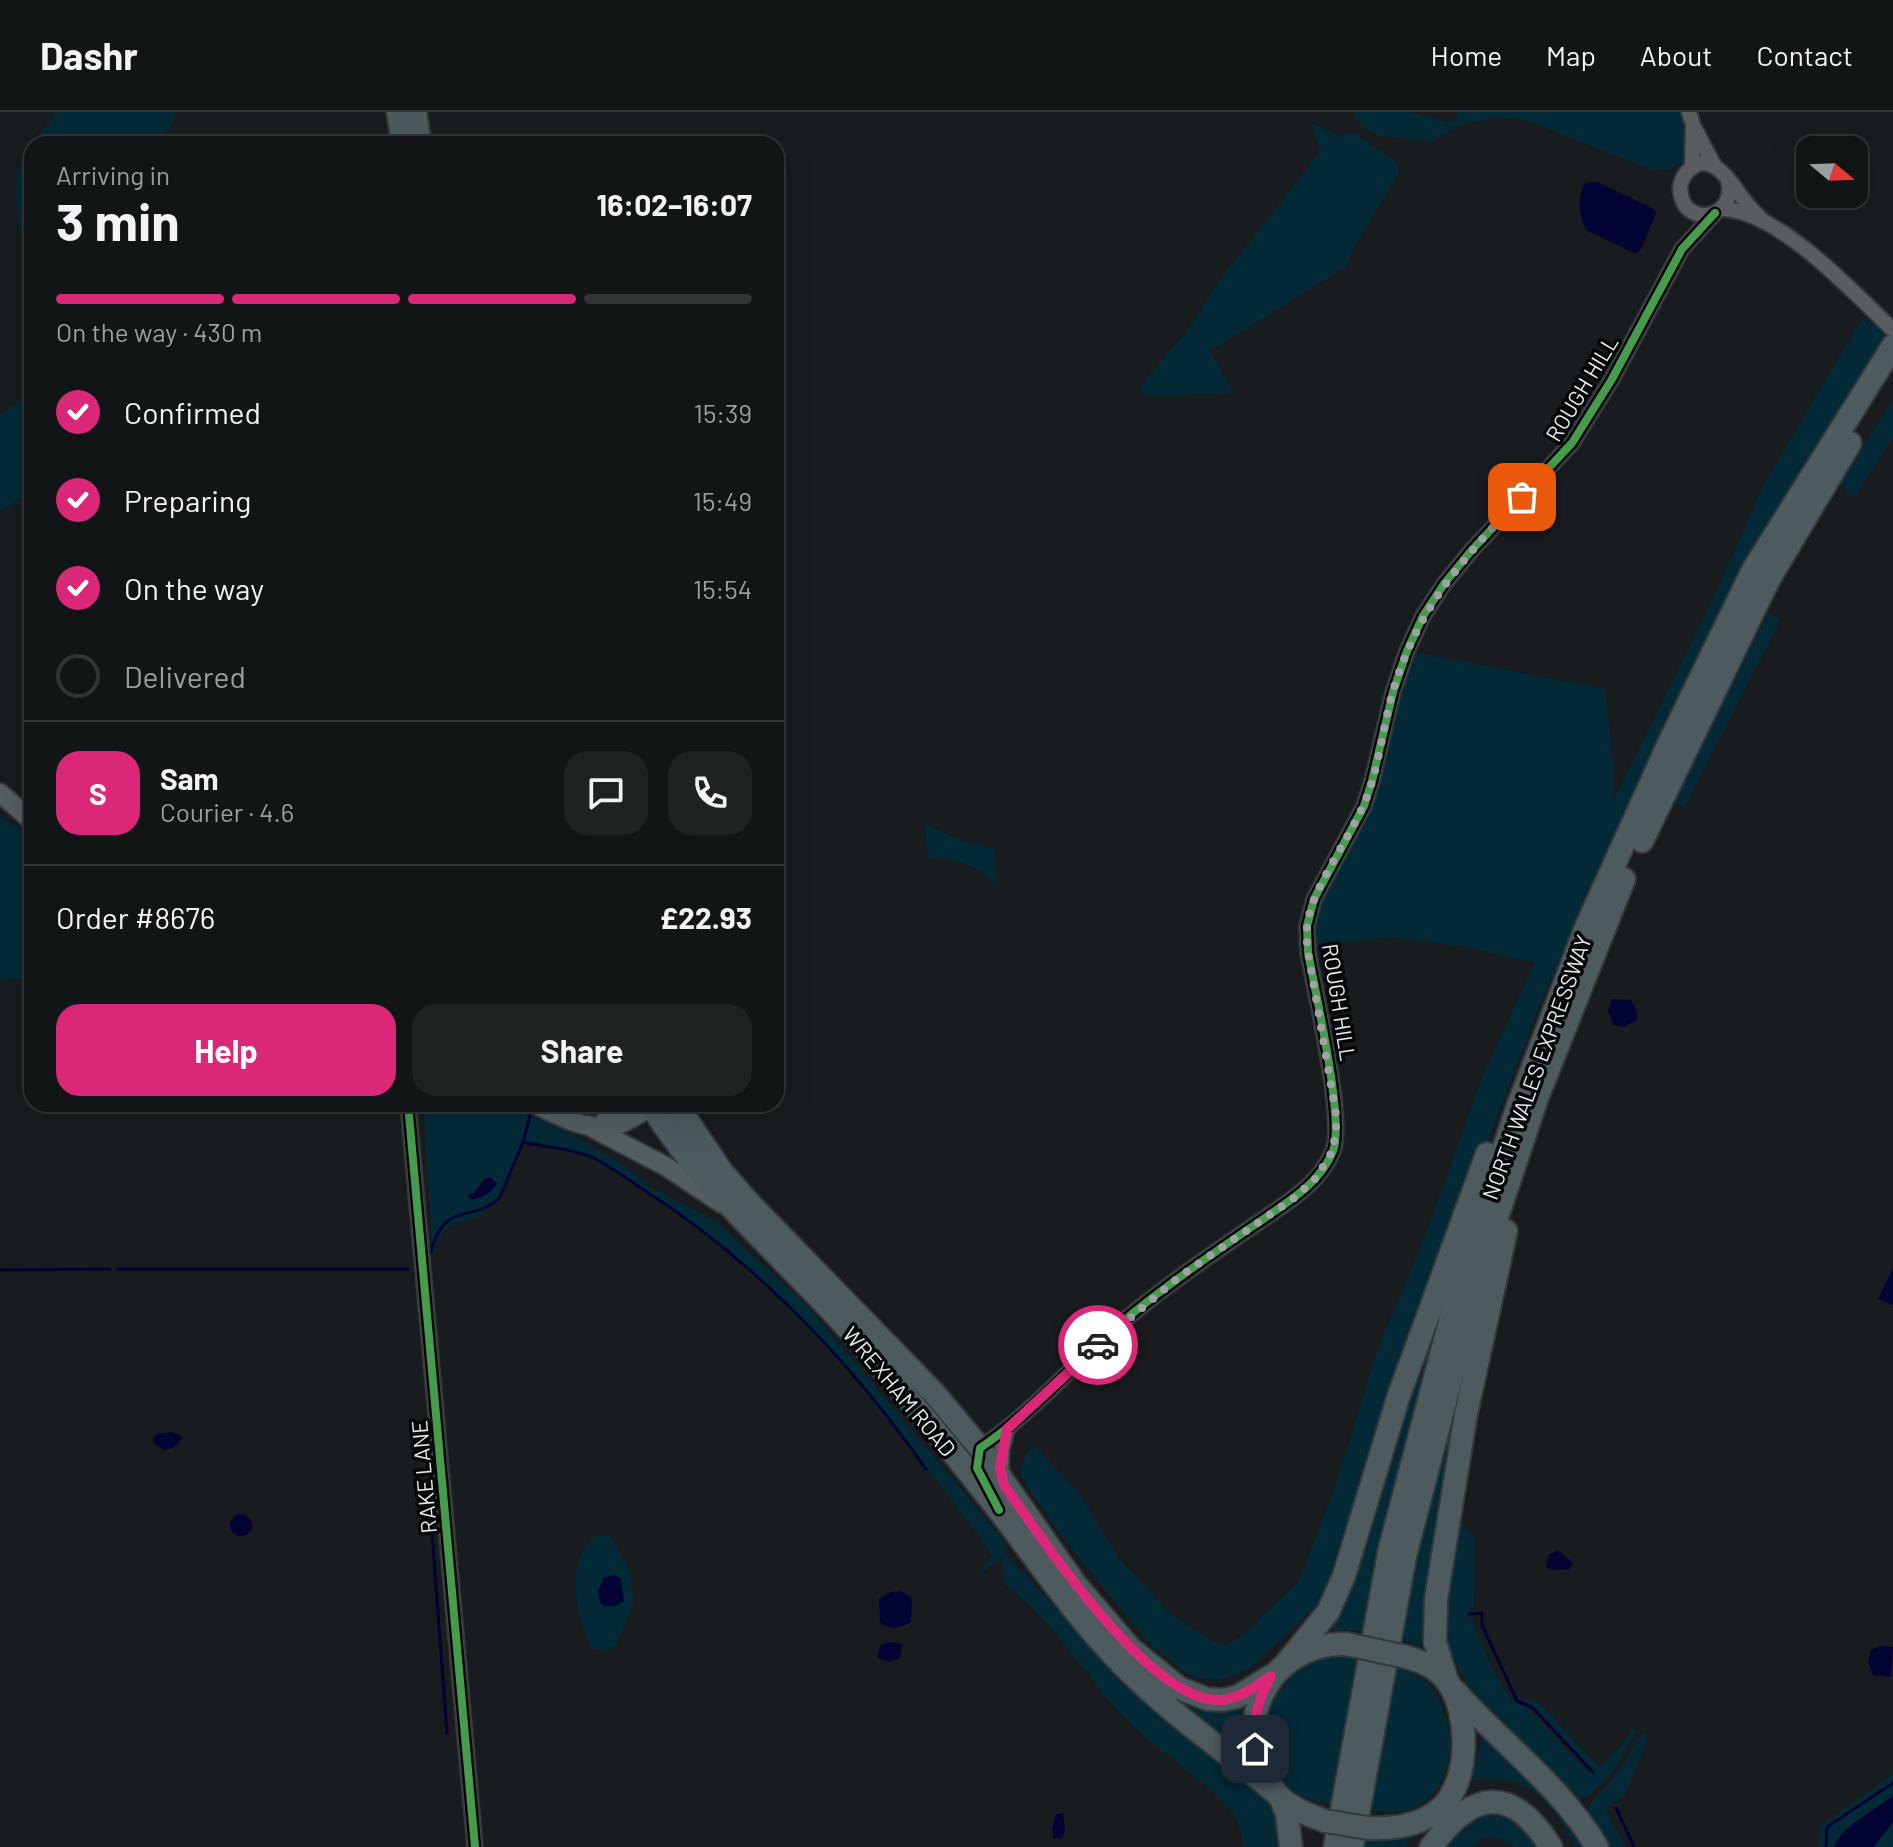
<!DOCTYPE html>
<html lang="en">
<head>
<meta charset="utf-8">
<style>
	:root { --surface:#121516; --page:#1f2223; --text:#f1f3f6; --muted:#9c9fa1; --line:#313435; --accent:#db2777 }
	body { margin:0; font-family:Barlow,sans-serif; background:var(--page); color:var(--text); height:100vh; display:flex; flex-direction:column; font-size:30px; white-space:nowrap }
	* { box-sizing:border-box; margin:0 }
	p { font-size:26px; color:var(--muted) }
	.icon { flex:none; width:44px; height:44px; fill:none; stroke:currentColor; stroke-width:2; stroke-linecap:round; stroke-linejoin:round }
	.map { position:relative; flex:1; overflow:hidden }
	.side { position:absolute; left:24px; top:24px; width:760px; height:976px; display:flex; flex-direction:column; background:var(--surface); border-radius:24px; box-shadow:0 8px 32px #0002,0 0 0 2px var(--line) }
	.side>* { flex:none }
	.needle { width:52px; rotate:109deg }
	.fabs { position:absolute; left:1796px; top:24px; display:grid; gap:16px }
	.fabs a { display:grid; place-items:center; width:72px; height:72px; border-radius:16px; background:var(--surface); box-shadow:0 8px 32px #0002,0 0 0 2px var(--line); font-size:40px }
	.pin { position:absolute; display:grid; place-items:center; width:68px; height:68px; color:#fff; margin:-34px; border-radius:16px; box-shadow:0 4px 12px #0006 }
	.courier { position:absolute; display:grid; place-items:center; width:80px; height:80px; margin:-40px; border:6px solid #db2777; border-radius:50%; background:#fff; color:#222; box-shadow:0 2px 10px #0007 }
	.overview em { font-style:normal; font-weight:700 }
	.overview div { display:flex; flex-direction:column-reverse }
	.overview { display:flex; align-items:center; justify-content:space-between; height:136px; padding:0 32px }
	h1 { font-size:52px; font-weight:700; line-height:60px }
	.bar { display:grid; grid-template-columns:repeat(4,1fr); gap:12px 8px; align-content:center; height:96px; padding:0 32px }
	.bar i { height:10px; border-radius:6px; background:var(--line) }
	.bar .selected { background:var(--accent) }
	.bar p { grid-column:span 4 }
	.line { display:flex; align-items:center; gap:20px; padding:0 32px; border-top:2px solid var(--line) }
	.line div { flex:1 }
	.round { display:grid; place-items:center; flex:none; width:84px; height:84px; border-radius:24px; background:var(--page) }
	ol { padding:0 32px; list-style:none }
	li { display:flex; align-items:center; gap:24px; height:88px }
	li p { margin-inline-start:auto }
	li .icon { padding:8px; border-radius:50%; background:var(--accent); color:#fff; stroke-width:4 }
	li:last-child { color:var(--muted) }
	li i { width:44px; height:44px; border:4px solid var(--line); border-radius:50% }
	.action { display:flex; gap:16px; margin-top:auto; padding:16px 32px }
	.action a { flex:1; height:92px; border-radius:24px; background:var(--accent); color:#fff; font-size:32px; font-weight:700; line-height:92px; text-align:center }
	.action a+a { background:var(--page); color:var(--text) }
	header { display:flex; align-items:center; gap:48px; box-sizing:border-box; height:112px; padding:0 40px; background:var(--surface); border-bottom:2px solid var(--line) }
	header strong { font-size:38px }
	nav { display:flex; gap:44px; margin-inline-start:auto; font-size:28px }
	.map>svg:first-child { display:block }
</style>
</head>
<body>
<header>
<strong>Dashr</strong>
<nav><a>Home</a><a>Map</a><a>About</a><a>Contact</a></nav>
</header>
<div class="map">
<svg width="1893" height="1735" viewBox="0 0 1893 1735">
	<rect width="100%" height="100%" fill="#181c1e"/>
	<g fill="#042a38">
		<path d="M57,0h120l-16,32h-129v137c-9,-36 -23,-82 -11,-118 7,-19 24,-35 36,-51z"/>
		<path d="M1355,0h53l42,11 11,-11h223l3,10 -1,36c-12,12 -20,13 -36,11l-124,-49 -30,-3 -37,8 -26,16 -53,-5 -15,-8 -10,-10z"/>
		<polygon points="1311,11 1342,25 1353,20 1397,51 1399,61 1352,138 1347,154 1210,239 1234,281 1147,284 1140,280 1142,272 1185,222 1222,165 1320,40"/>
		<polygon points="1861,208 1876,211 1888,221 1781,398 1587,786 1543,885 1467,1082 1454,1099 1321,1489 1255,1551 1238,1562 1218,1568 1192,1565 1150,1532 1060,1422 1020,1363 1026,1341 1035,1334 1078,1380 1121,1449 1170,1502 1214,1530 1227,1533 1240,1525 1298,1471 1335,1376 1378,1237 1426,1122 1483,963 1535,851 1461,834 1387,825 1315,834 1315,803 1324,778 1370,694 1381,662 1393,600 1413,540 1605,577 1613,651 1613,690 1718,477 1763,374"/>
		<polygon points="32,279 32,377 0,400 0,303"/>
		<polygon points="1893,288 1893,325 1854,386 1840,372"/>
		<polygon points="1768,502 1781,507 1684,696 1672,688"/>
		<polygon points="0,704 32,727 32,781 29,783 32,790 32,866 0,867"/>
		<path d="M925,712l39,18 31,7 2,39c-19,-25 -39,-28 -69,-31z"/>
		<path d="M423,992h80l27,12c-9,34 -19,78 -49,99 -5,4 -12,5 -18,6 -20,5 -24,16 -30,35z"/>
		<path d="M532,1004l45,21 48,29 24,20 66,35 92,84 197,236 1,13 79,83 180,159 12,24 1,27h-34c-1,-11 -4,-26 -11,-35 -29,-35 -71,-58 -103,-90 -41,-41 -78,-105 -124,-137l-3,-27 -26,19 16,-22 -7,-11 -81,-106 -68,-81 -62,-63 -77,-69 -105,-69 -68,-13z"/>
		<polygon points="1470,1105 1411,1314 1363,1519 1332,1518 1338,1491"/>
		<polygon points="1492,1147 1426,1520 1419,1532 1398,1527 1421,1412"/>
		<path d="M1457,1405l18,21 -1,70h-5v11h3l18,45 21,37 19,9 59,64 3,-2 -60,-65 -15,-6 16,-2 9,6 57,62 24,-23 9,-16 5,3 -26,43 -24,23 -7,1c-38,-39 -124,-104 -132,-158 -7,-40 4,-84 9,-123z"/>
		<path d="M597,1423l14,1 19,36 4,30 -18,43 -9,6 -15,-2c-15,-32 -30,-89 5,-114z"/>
		<path d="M1342,1542l16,4 -26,147c-10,-3 -21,-4 -30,-9 -46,-24 -50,-91 -12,-123 15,-13 34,-17 52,-19z"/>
		<path d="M1394,1556c67,5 76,128 11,143 -11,3 -26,0 -37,-1z"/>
		<path d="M1151,1570c23,16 46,35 76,30 6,-1 12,-5 18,-6l-6,21 5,30z"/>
		<polygon points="1642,1621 1648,1625 1625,1683 1605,1697 1625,1735 1609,1735 1587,1700 1591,1691 1621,1657"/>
		<path d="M1482,1624l63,58 38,53h-8c-24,-50 -49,-74 -106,-66 4,-16 11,-28 13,-45z"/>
		<path d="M1893,1662v22c-18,14 -51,30 -59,51h-15l1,-21z"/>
		<polygon points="1505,1697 1543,1735 1515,1735 1496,1725 1484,1726 1472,1735 1437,1735 1465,1706"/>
		<polygon points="1893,1710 1893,1735 1874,1735 1891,1712"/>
		<polygon points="1414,1720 1405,1735 1363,1735 1365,1726 1386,1728"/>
	</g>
	<g fill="#040434">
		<path d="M1597,70l57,27 2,5 -16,37 -4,3 -50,-24c-7,-13 -9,-34 -1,-47z"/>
		<polygon points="1612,887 1631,888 1637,899 1637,908 1624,915 1613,913 1608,898"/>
		<path d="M490,1065l7,6c-4,9 -17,17 -27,16l-3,-5 7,-1 9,-13z"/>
		<polygon points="1893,1156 1893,1193 1878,1187"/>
		<path d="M171,1320l11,4c-3,10 -9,12 -18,14l-10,-6 -1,-6 4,-4z"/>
		<circle cx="241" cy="1413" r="11"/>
		<polygon points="1558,1438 1573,1451 1570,1457 1551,1458 1546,1455 1549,1443"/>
		<path d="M616,1463l5,4 3,22c-8,6 -15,8 -24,2l-2,-12 6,-14z"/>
		<path d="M901,1479l11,7 -1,24c-12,6 -19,8 -31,1l-1,-24 11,-7z"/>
		<polygon points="887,1530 903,1532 899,1547 889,1550 877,1546 881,1533"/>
		<polygon points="1879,1534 1893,1535 1891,1565 1873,1563 1868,1550 1871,1538"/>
		<path d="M1893,1684v26l-19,25h-40c8,-21 41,-37 59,-51z"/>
		<polygon points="1063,1701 1065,1718 1062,1727 1053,1726 1052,1716 1056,1702"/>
	</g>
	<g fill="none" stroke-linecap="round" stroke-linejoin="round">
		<g stroke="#040434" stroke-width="3">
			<path d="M523,1030c19,4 56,8 71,16 16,8 32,20 47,30 112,71 209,172 285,281"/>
			<path d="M431,1140c14,-54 42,-27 69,-55l23,-55 7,-26"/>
			<polyline points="118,1157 408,1157"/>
			<polyline points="0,1158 110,1157"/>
			<polyline points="432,1420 447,1621"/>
			<polyline points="1469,1502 1482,1501 1482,1513 1517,1589 1532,1595 1593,1660"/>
			<polyline points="1616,1696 1634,1735"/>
			<polyline points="1826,1735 1827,1715 1893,1671"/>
		</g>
		<g stroke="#35383a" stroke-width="18">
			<g id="minor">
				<polyline points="1689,0 1693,13 1692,56"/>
				<polyline points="1695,17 1715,55"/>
				<path d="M1727,65c14,40 -40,52 -46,18 -2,-8 0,-16 6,-23 25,-27 47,16 60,32 5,6 11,12 17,18"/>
				<path d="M1722,97c56,1 131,83 171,121"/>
				<polyline points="408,992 475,1735"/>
				<polyline points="1001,1364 1002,1337 1007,1317"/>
				<path d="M984,1369l-7,-13 3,-20c52,-35 94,-84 141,-125 44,-37 91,-69 138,-101 27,-19 61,-38 74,-71 12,-31 -18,-159 -25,-199l-1,-26 7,-27 50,-93 8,-25 21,-89 14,-41 16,-35 21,-32 27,-33 101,-108 40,-64 70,-130 33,-36"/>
			</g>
		</g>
		<g stroke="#35383a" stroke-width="22">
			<g id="major">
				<polyline points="0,681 32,709"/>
				<path d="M535,992c25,13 58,31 87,19 12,-5 23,-13 34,-19"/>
				<polyline points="587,1013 667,1055 721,1091"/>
				<polyline points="601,1013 623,992"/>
			</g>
		</g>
		<g stroke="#35383a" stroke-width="26">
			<g id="highway">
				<polyline points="398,0 403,32"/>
				<polyline points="415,0 420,32"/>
				<polyline points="1642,729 1769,467 1850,331"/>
				<path d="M650,992c56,91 139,156 208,236 49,56 97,114 143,173 39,51 75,104 121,151 46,48 102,86 153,128"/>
				<polyline points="676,992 722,1060 751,1093 934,1281 980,1336 1076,1473 1130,1536 1179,1576 1207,1587 1222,1588 1237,1585 1271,1564"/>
				<polyline points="1288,1549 1328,1500 1344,1464 1398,1286 1487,1042"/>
				<polyline points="1447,1569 1435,1530 1436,1487 1466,1302 1506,1119"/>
				<path d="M1456,1580c46,52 105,94 141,155"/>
				<polyline points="1281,1687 1287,1702 1291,1735"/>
				<path d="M1325,1709c-16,-6 -36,-13 -48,-27 -52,-60 -12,-152 69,-150"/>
				<path d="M1368,1716c25,1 56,-3 75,-22 27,-28 26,-91 6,-122 -11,-17 -29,-24 -47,-28"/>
				<polyline points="1335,1735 1390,1436 1466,1149 1518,994 1587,813 1670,629 1753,458 1893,234"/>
				<polyline points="1352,1735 1405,1444 1479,1159 1537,986 1624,767"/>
				<path d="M1431,1735c42,-57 80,-63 120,0"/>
			</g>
		</g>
		<use href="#minor" stroke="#5a5d5f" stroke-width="14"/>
		<use href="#major" stroke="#545d60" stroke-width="18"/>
		<use href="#highway" stroke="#4d5a5e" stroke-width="22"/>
		<g stroke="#35383a" stroke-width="26" stroke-linecap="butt">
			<g id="highway-bridge">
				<polyline points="1346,1532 1402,1544"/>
				<polyline points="1325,1709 1368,1716"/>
			</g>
		</g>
		<use href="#highway-bridge" stroke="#4d5a5e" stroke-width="22"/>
		<g stroke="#050708" stroke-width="13">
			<g id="cycleway">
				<polyline points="408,992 475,1735"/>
				<path d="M999,1398l-22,-42 3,-20c52,-35 94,-84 141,-125 44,-37 91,-69 138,-101 27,-19 61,-38 74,-71 12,-31 -18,-159 -25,-199l-1,-26 7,-27 50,-93 8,-25 21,-89 14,-41 16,-35 21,-32 27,-33 101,-108 40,-64 70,-130 33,-36"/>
			</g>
		</g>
		<use href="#cycleway" stroke="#469c4c" stroke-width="8"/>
	</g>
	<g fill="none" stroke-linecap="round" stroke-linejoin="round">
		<path stroke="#9fa3a6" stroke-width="8" stroke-dasharray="0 14.4" d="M1098,1233l81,-68 115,-79 22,-20 17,-28 4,-30 -29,-168c-1,-8 -2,-16 -1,-24 2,-36 41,-87 56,-122 16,-35 19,-75 29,-112 24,-83 71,-137 130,-197"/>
		<path stroke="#db2777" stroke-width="10" d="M1098,1233l-91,84 -7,39 4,17c39,54 146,220 218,215 19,-2 34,-14 49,-24 -13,24 -19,45 -16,73"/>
	</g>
	<g text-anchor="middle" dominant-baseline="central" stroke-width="7" stroke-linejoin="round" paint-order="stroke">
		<g font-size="22" fill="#e7ecef" stroke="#050708">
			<text transform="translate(1581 276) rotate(-59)">ROUGH HILL</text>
			<text transform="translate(1340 890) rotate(81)">ROUGH HILL</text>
			<text transform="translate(1536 955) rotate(-70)">NORTH WALES EXPRESSWAY</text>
			<text transform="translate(900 1279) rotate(50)">WREXHAM ROAD</text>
			<text transform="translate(423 1365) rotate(-95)">RAKE LANE</text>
		</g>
	</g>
</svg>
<div class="fabs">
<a><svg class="needle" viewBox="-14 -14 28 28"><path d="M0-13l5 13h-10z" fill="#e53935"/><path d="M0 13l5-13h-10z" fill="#9c9fa1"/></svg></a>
</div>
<div class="pin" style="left:1522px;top:385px;background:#ea580c"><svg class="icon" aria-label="bag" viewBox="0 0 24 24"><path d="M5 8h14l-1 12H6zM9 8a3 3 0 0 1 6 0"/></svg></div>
<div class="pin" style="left:1255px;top:1637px;background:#1f2937"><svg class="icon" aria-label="home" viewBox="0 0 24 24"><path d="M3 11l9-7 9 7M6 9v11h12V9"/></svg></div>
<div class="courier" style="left:1098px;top:1233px"><svg class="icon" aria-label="car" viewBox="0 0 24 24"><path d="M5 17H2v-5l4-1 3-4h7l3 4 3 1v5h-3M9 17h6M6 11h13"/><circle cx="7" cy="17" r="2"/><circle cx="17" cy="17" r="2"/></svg></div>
<section class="side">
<div class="overview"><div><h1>3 min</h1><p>Arriving in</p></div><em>16:02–16:07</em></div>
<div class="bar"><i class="selected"></i><i class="selected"></i><i class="selected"></i><i></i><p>On the way · 430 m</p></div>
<ol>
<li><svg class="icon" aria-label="check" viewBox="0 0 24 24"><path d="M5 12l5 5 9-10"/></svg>Confirmed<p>15:39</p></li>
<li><svg class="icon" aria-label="check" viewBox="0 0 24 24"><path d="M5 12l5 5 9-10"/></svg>Preparing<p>15:49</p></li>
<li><svg class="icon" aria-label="check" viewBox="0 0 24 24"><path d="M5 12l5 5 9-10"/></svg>On the way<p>15:54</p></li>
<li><i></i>Delivered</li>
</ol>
<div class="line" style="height:144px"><b class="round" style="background:var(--accent);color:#fff">S</b><div><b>Sam</b><p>Courier · 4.6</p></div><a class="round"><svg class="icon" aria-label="chat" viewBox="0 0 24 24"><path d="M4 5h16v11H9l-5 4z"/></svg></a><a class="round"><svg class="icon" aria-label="phone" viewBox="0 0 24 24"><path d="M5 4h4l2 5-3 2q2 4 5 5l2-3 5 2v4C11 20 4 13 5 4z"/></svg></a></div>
<div class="line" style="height:104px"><div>Order #8676</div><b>£22.93</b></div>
<div class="action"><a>Help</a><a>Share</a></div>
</section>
</div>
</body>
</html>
